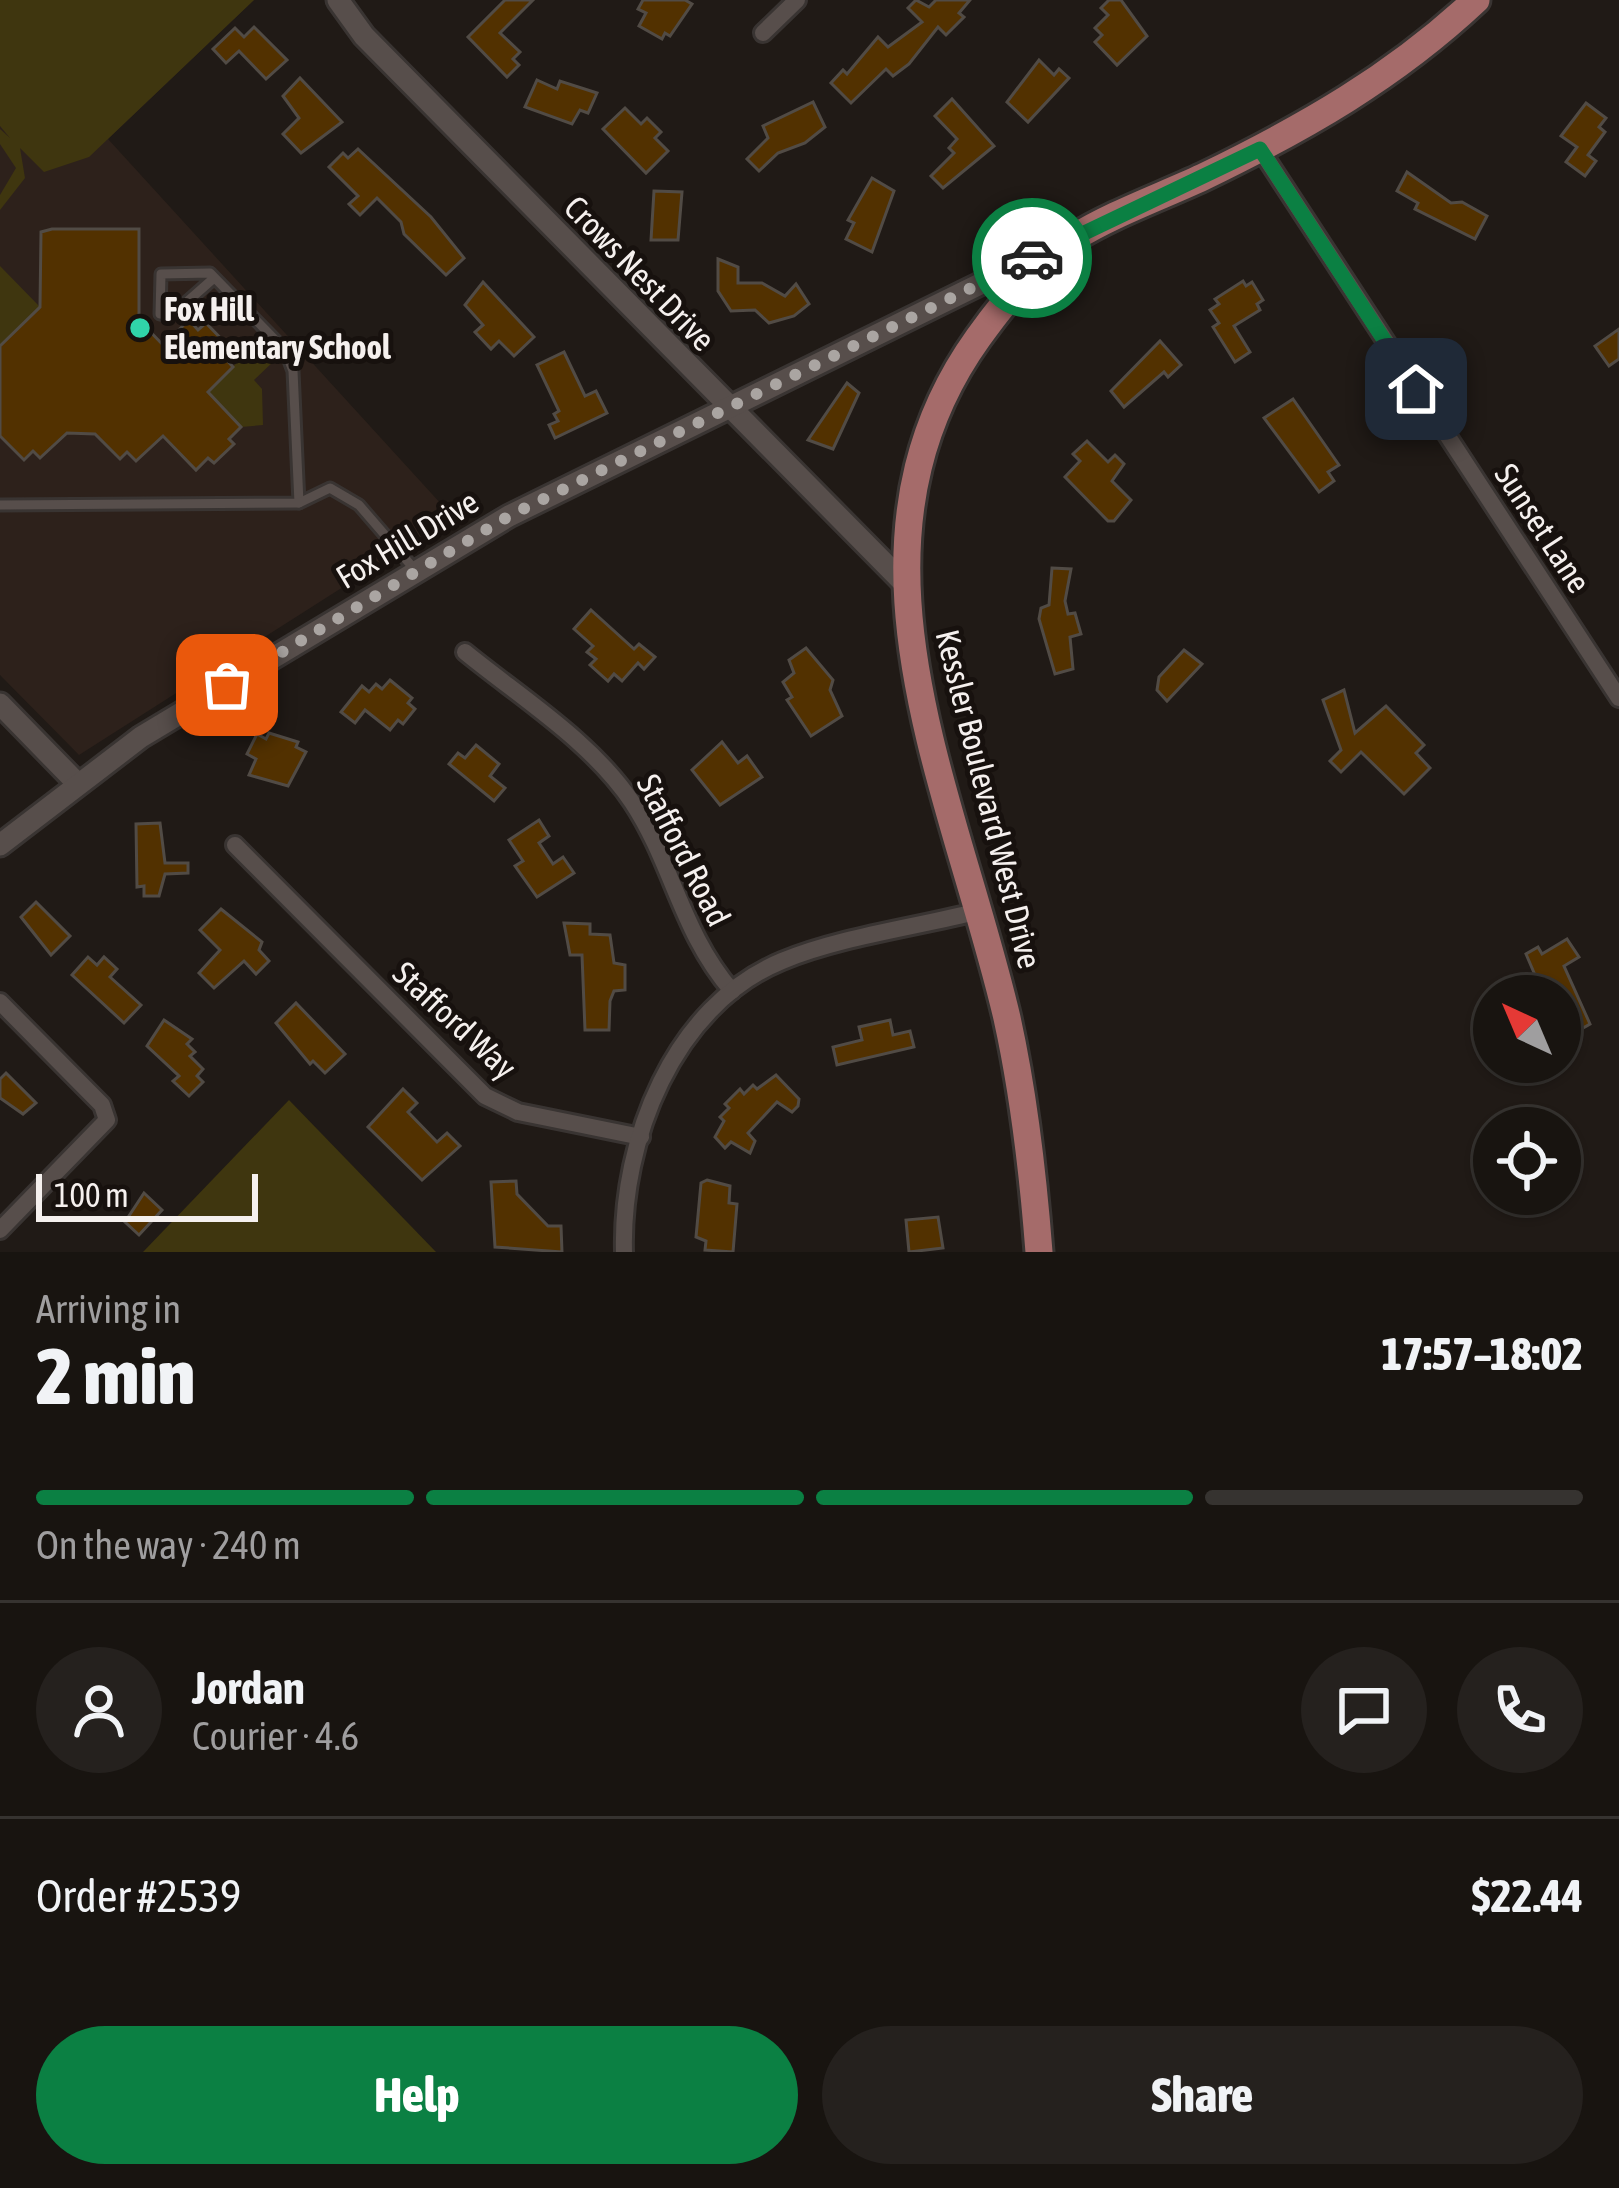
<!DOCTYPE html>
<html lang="en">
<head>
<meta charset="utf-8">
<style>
	:root { --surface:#181410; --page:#25211e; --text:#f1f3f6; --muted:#9f9e9f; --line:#363330; --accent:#0b8043 }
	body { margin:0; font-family:"Asap Condensed",sans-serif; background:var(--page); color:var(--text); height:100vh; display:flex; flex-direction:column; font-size:45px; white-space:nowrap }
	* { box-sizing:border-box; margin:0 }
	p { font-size:39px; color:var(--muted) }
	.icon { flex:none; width:66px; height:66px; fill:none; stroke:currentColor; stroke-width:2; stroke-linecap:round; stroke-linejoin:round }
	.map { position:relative; height:1252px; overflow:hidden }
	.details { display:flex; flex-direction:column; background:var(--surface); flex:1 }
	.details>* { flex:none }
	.needle { width:78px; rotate:316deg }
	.buttons { position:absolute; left:1473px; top:975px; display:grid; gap:24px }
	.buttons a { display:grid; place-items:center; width:108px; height:108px; border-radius:50%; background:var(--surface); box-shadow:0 3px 9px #0004,0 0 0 3px var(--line); font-size:60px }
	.scale { position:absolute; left:36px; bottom:30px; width:222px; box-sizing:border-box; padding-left:12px; border:6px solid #f5f0ee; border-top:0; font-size:33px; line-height:42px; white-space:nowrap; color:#f5f0ee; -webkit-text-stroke:9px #17110e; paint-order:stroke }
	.pin { position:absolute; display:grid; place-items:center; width:102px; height:102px; color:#fff; margin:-51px; border-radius:24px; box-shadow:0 6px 18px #0006 }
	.courier { position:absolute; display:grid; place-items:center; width:120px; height:120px; margin:-60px; border:9px solid #0b8043; border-radius:50%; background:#fff; color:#222; box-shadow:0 3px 15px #0007 }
	.overview em { font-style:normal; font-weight:800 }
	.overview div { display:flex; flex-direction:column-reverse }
	.overview { display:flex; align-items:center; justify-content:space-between; height:204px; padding:0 36px }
	h1 { font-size:78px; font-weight:800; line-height:90px }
	.bar { display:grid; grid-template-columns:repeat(4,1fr); gap:18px 12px; align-content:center; height:144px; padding:0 36px }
	.bar i { height:15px; border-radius:9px; background:var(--line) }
	.bar .current { background:var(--accent) }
	.bar p { grid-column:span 4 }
	.line { display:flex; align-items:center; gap:30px; padding:0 36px; border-top:3px solid var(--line) }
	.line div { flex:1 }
	.round { display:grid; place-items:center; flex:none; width:126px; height:126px; border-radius:63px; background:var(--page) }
	.action { display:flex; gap:24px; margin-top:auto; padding:24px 36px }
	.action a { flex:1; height:138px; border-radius:72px; background:var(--accent); color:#fff; font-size:48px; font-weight:800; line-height:138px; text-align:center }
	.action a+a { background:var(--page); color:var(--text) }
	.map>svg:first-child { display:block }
</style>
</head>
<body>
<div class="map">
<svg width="1619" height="1252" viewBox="0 0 1619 1252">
	<rect width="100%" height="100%" fill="#201a16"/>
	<polygon fill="#2d211b" points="0,0 254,0 108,139 453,517 79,755 0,675"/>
	<g fill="#3f360f">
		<polygon points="0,0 254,0 89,157 44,172 20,148 25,178 0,210 0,195 16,168 0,144 0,129 10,138 0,126"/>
		<polygon points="0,266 40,307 0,346"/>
		<polygon points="258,341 275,360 254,380 262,389 263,425 241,427 208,392"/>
		<polygon points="289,1100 436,1252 143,1252"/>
	</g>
	<g fill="#523100" stroke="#514b45" stroke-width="3">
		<polygon points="505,0 533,0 500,33 520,52 513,59 519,65 507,77 468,37"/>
		<polygon points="643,0 685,0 692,4 670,36 665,33 662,39 639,26 646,13 638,9"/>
		<polygon points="916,0 929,7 936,0 970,0 959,13 964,17 946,35 938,27 909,64 893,76 886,69 851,103 831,83 843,70 847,74 878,37 888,47 922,22 908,8"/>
		<polygon points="1109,0 1121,0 1147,36 1117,65 1095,42 1102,35 1095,28 1108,15 1101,8"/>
		<polygon points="254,27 287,60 266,79 239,51 226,63 213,49 235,28 244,37"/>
		<polygon points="1039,60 1054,75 1059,69 1069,78 1028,122 1007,102"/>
		<polygon points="300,78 342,122 301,153 283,134 299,118 283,96"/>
		<polygon points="537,80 557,89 560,81 597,93 588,113 580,110 572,124 525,107"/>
		<polygon points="952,99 994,146 943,188 931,176 954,153 949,148 957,139 935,116"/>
		<polygon points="813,102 825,127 805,143 778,153 759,171 747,159 768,138 763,126"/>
		<polygon points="1586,103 1606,118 1599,127 1605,132 1588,155 1596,161 1585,176 1566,162 1577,147 1561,136"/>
		<polygon points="625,108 641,124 647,118 661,132 655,138 668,151 646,173 603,129"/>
		<polygon points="358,149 431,217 464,258 446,275 404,234 401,222 377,198 360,215 349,204 358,196 329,167 343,153 348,158"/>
		<polygon points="1407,172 1451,203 1462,202 1487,216 1475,239 1415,209 1418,203 1397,191"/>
		<polygon points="872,178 894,191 872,252 846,239 854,223 848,220"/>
		<polygon points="654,191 682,192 678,240 651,240"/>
		<polygon points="52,229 139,229 139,320 163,345 189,320 198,330 206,323 232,350 224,357 233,367 208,392 241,427 229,439 234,444 214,463 208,458 196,470 163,436 136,461 127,452 120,459 95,434 67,433 40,458 33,451 24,460 0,436 0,346 40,307 41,232"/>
		<polygon points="718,259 738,267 738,283 762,283 785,296 796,284 809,304 794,316 769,323 755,310 731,311 718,291"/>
		<polygon points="1243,281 1246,286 1252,282 1263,300 1257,304 1260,310 1234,326 1250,352 1235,362 1213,327 1219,323 1210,310 1219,304 1215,299"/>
		<polygon points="483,282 534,337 514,356 499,341 491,349 475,332 483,325 465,305"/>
		<polygon points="1619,329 1619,359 1609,366 1595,346"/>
		<polygon points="1160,341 1181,365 1168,377 1164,372 1124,407 1111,391"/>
		<polygon points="564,352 585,396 596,391 607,413 555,438 549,425 558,421 554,414 559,411 537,365"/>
		<polygon points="847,383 859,393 833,449 808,440"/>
		<polygon points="1293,399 1339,465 1328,472 1334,481 1319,492 1264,418"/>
		<polygon points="1087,441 1108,462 1115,455 1124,464 1112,481 1131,500 1114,521 1108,521 1065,477 1080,461 1073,454"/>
		<polygon points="1052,568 1071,569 1065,601 1068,614 1075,613 1081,634 1070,637 1073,669 1055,674 1039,619 1041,608 1049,605"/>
		<polygon points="591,610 634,649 639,644 655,657 644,669 638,663 622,681 614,674 608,681 590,665 596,659 587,652 593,646 574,629"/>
		<polygon points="806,648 833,680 830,690 842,716 811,736 787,700 792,697 783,682 794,673 789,660"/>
		<polygon points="1184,650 1202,664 1167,701 1157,690 1159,677"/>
		<polygon points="390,680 412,698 408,703 415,709 403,724 398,720 390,730 365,710 355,723 341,712 362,686 369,692 376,684 382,689"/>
		<polygon points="1344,690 1355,733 1386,706 1424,745 1416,753 1430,768 1404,794 1361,752 1341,772 1330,761 1341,750 1323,700"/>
		<polygon points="269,733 298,742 296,747 306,752 288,786 249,775 256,759 247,754 257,734 266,739"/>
		<polygon points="722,742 738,763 747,756 762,777 720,805 692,770"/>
		<polygon points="476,745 499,764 490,776 505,788 494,801 449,764 458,753 465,758"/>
		<polygon points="539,820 549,836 539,843 553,864 563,857 574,873 537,897 515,866 523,861 509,840"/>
		<polygon points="160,823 165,863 188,863 188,873 165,874 159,896 144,896 144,886 137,887 136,824"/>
		<polygon points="36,902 70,936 51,955 21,917"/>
		<polygon points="221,909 262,942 259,950 269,961 256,974 244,961 214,988 199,973 220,950 200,930"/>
		<polygon points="564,923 590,924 590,934 610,935 614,963 625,965 625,990 614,991 610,1001 609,1030 585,1030 582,955 570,955"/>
		<polygon points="1567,939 1579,957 1564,966 1590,1024 1560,1041 1560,996 1544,996 1526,954 1538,947 1542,954"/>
		<polygon points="88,957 97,965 104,957 117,969 110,977 141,1005 124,1023 72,975"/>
		<polygon points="296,1003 345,1054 325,1073 313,1061 310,1064 276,1023"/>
		<polygon points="164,1020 192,1039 187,1044 195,1052 190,1056 203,1069 197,1076 203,1082 189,1096 173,1081 179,1076 147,1046"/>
		<polygon points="890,1020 893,1035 910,1031 914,1047 837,1065 833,1047 862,1040 859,1027"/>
		<polygon points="6,1073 36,1103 23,1114 0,1098 0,1079"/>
		<polygon points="776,1075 799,1099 798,1106 792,1112 777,1102 748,1133 755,1141 750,1153 731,1142 725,1148 715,1137 724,1121 720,1117 729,1108 725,1104 740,1089 744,1094 753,1085 757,1089"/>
		<polygon points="403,1089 417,1103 408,1112 437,1142 447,1133 460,1146 422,1180 368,1127"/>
		<polygon points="707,1180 730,1186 729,1203 737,1204 733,1252 705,1250 706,1241 696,1237 701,1183"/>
		<polygon points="516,1181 517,1194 548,1226 561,1226 562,1252 495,1247 491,1182"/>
		<polygon points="144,1193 162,1210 139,1235 125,1222"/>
		<polygon points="938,1217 943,1248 909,1252 906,1220"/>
	</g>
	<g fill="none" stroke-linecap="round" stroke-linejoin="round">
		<g stroke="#393432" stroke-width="15">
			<g id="service">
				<polyline points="214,278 172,315 160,314 161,274 210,273 285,350 293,371 299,503"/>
				<polyline points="0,505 299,503 330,488 359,505 416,571"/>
			</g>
		</g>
		<g stroke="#393432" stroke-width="22">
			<g id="minor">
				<polyline points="763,33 797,0"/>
				<polyline points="1260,149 1619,698"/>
				<path d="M465,652c55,45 126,89 167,150 41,62 49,130 100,189"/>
				<polyline points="235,845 485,1096 518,1112 641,1137"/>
				<polyline points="0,1002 102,1105 107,1120 0,1230"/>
				<path d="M624,1252c-3,-111 49,-246 158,-291 57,-24 135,-34 197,-50"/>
			</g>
		</g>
		<g stroke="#393432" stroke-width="27">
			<g id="tertiary">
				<polyline points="338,0 364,36 905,584"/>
				<polyline points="0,704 76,782"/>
				<polyline points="0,845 141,737 509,516 1047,251"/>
			</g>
		</g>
		<g stroke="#393432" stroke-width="33">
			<path id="primary" d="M1039,1252c-6,-78 -15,-157 -32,-234 -52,-224 -180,-469 -29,-680 25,-35 58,-76 94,-99 40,-25 88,-42 131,-62 101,-49 191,-100 273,-177"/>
		</g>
		<use href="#service" stroke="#574e4b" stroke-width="9"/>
		<use href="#minor" stroke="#574e4b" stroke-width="16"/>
		<use href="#tertiary" stroke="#574e4b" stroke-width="21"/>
		<use href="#primary" stroke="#a56b6a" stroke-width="27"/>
	</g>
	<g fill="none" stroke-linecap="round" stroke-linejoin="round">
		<polyline stroke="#aaa5a2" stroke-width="12" stroke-dasharray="0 21.6" points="227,685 509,516 1032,258"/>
		<polyline stroke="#0b8043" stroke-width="15" points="1032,258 1260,149 1416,389"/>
	</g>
	<circle fill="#30d4a9" stroke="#17110e" stroke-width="4.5" cx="140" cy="328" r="12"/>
	<g text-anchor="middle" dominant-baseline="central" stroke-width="10" stroke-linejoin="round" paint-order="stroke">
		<g font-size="33" fill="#f5f0ee" stroke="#17110e">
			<text transform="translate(640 273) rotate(46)">Crows Nest Drive</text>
			<text transform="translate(1543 528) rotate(57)">Sunset Lane</text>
			<text transform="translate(407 539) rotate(-31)">Fox Hill Drive</text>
			<text transform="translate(989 799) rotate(76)">Kessler Boulevard West Drive</text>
			<text transform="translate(684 850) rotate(63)">Stafford Road</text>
			<text transform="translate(455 1020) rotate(43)">Stafford Way</text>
		</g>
		<g font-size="33" font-weight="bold" fill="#f5f0ee" stroke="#17110e" text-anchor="start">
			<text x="164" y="309">Fox Hill<tspan x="164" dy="38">Elementary School</tspan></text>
		</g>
	</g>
</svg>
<div class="buttons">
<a><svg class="needle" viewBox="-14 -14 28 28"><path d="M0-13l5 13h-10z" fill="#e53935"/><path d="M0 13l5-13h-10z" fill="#9f9e9f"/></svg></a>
<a><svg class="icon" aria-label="locate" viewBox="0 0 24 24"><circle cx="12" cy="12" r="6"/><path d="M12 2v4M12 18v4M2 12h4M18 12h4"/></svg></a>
</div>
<div class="scale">100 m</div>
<div class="pin" style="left:227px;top:685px;background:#ea580c"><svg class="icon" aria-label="bag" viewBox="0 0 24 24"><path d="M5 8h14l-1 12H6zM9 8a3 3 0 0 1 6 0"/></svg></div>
<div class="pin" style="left:1416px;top:389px;background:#1f2937"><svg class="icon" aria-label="home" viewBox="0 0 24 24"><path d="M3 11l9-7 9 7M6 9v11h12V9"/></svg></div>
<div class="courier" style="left:1032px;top:258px"><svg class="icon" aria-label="car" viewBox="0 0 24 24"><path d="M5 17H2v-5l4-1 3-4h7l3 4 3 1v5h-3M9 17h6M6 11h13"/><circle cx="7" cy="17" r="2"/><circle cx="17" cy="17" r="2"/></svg></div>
</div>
<section class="details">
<div class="overview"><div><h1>2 min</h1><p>Arriving in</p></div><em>17:57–18:02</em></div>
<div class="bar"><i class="current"></i><i class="current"></i><i class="current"></i><i></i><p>On the way · 240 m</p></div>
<div class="line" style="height:216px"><a class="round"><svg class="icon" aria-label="person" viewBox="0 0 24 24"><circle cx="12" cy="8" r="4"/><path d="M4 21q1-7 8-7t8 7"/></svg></a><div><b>Jordan</b><p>Courier · 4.6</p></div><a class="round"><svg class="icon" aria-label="chat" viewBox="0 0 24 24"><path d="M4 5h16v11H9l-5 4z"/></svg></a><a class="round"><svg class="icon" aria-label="phone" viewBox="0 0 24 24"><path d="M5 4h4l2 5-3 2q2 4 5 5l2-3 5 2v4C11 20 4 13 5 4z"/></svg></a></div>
<div class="line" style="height:156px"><div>Order #2539</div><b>$22.44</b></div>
<div class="action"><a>Help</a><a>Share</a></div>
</section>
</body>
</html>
